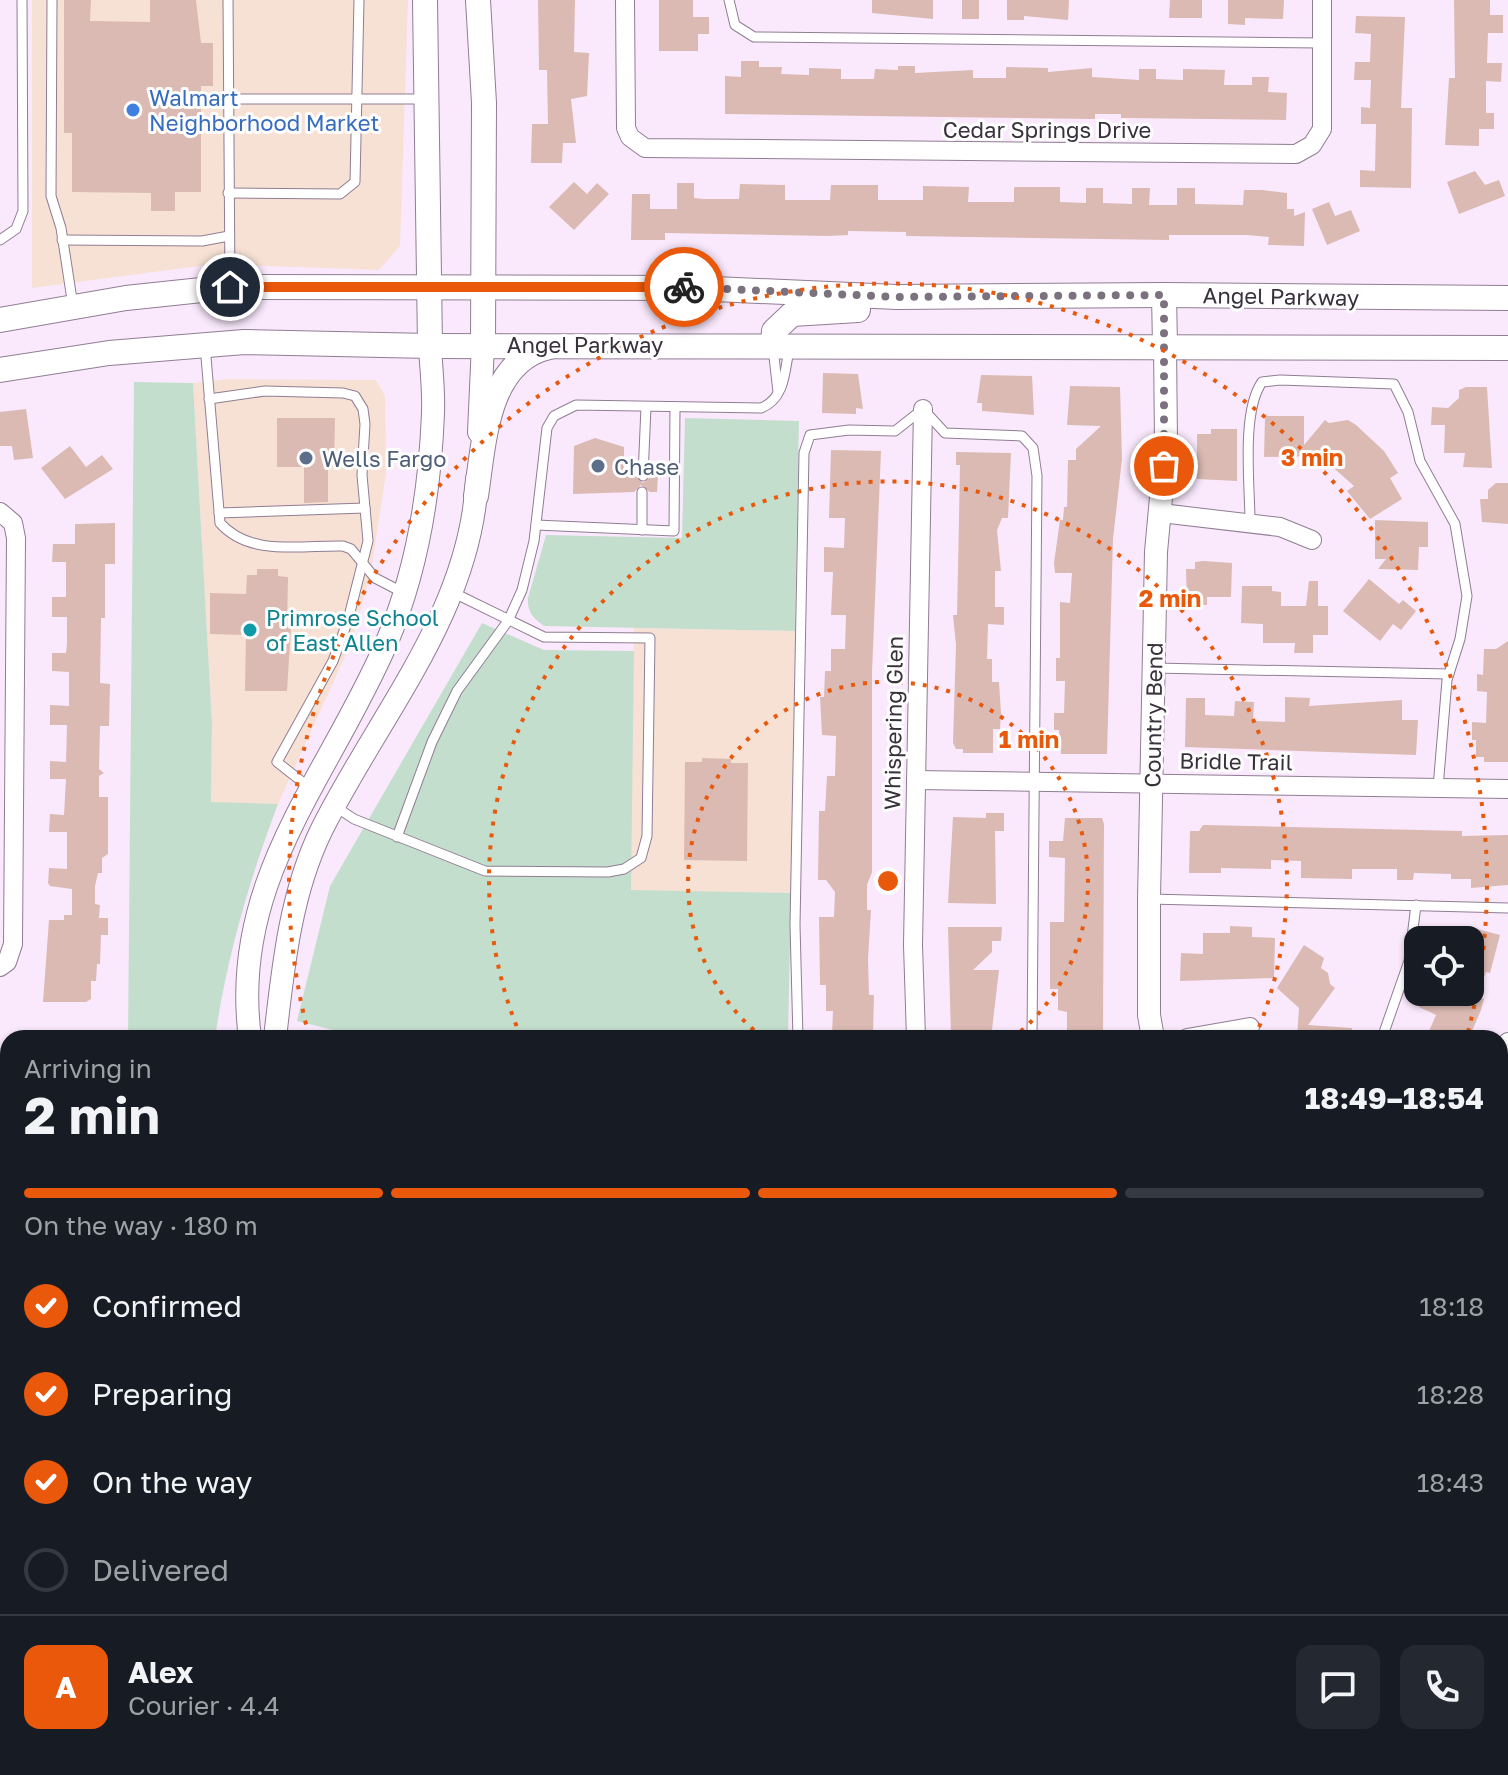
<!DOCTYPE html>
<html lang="en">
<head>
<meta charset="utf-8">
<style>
	:root { --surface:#171b24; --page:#242831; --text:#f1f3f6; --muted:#9ea1a6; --line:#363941; --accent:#ea580c }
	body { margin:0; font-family:"Golos Text",sans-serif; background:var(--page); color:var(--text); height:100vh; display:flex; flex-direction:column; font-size:30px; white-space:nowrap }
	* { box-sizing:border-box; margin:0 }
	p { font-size:26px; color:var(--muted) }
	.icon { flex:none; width:44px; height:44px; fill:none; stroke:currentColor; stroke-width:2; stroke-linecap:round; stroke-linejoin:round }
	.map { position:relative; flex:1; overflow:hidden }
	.details { position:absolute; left:0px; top:1030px; width:1508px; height:746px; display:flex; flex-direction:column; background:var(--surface); border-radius:24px 24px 0 0; box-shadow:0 2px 6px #0004 }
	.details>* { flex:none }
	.controls { position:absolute; left:1404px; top:926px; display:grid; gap:16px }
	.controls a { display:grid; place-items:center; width:80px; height:80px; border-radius:16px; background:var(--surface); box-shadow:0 2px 6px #0004; font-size:40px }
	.pin { position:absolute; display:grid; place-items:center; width:68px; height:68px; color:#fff; margin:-34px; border:4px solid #fff; border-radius:50%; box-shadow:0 2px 8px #0007 }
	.courier { position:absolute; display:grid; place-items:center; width:80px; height:80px; margin:-40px; border:6px solid #ea580c; border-radius:50%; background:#fff; color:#222; box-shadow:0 2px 10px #0007 }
	.overview em { font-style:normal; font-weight:700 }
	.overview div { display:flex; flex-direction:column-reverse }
	.overview { display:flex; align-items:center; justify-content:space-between; height:136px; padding:0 24px }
	h1 { font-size:52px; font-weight:700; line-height:60px }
	.bar { display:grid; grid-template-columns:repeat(4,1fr); gap:12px 8px; align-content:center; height:96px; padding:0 24px }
	.bar i { height:10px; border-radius:6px; background:var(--line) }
	.bar .active { background:var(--accent) }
	.bar p { grid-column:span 4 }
	.line { display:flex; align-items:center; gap:20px; padding:0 24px; border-top:2px solid var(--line) }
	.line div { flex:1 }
	.round { display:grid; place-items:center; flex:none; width:84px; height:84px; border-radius:16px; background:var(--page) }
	ol { padding:0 24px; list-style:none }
	li { display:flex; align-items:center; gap:24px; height:88px }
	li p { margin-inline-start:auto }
	li .icon { padding:8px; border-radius:50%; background:var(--accent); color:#fff; stroke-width:4 }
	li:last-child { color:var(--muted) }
	li i { width:44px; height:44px; border:4px solid var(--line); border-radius:50% }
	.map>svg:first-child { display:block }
</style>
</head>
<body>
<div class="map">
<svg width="1508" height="1775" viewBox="0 0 1508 1775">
	<rect width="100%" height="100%" fill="#fae9fd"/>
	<g fill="#f7e1d4">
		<polygon points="32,0 408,0 400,246 379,270 215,264 32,288"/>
		<polygon points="230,379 376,380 385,396 386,474 371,571 352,641 278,804 211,803 212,723 193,383"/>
		<polygon points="634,628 795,631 791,893 630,891"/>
	</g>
	<g fill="#c4dece">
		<path d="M134,382l59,1 19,340 -1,79 67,2c-29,77 -51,152 -63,234h-87z"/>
		<path d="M685,418l114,3 -4,210 -251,-5c-11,-8 -17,-14 -16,-28l18,-63 136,3z"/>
		<polygon points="482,623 544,650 634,651 631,890 791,893 788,1038 348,1038 333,1030 297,1021 330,886"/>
		<polygon points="122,1768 300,1768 303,1775 122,1775"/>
	</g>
	<g fill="#dbbab3">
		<polygon points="64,0 91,0 90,21 150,22 150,0 196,0 201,43 213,43 213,86 201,86 201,192 175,192 175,211 151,211 151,193 72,192 72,133 64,133"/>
		<polygon points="538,0 575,0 574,52 589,53 587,96 571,99 576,143 563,143 562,163 531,163 532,124 548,124 547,70 539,70"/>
		<polygon points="659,0 693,0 693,17 709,17 709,34 698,34 698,51 659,51"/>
		<polygon points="872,0 933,0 933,19 872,13"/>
		<rect x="962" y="0" width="17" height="19"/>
		<polygon points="1007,0 1069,0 1068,20 1024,16 1024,20 1007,20"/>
		<polygon points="1170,0 1202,0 1202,18 1169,18"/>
		<polygon points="1228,0 1284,0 1283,19 1245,18 1245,25 1228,24"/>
		<polygon points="1454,0 1490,0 1490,15 1503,15 1503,33 1488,33 1487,63 1502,63 1501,82 1486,81 1486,113 1494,113 1494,129 1479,129 1479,146 1445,145 1449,78 1455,78"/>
		<polygon points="1356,16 1405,17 1401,108 1412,108 1411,188 1360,187 1360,170 1375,171 1376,124 1361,124 1361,107 1370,108 1371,80 1354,80 1355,62 1370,62 1371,34 1355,33"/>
		<polygon points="741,61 759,61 759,67 782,67 781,74 809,75 809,68 841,69 841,79 874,79 875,69 898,70 898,66 915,66 915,73 973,70 973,78 1006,78 1006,67 1048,68 1048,72 1092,68 1092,77 1139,80 1139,69 1156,69 1156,79 1183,80 1183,69 1225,70 1224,85 1252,85 1252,77 1269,77 1268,92 1287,93 1286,120 1127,118 1121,118 1121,114 1095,114 1095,119 725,114 725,76 741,77"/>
		<polygon points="1475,171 1485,185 1499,180 1505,196 1459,214 1447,182"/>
		<polygon points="574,182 587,194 597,183 609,194 574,230 549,207"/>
		<polygon points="677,183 694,183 694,198 704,199 739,199 740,184 785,185 785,200 830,200 831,185 878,185 878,200 923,200 923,186 969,187 968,202 1014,202 1014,187 1060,187 1060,202 1086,203 1086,188 1103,188 1103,203 1132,204 1132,188 1150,188 1149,205 1177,205 1177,188 1195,188 1195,204 1243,205 1244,190 1262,190 1287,193 1287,209 1294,209 1294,216 1305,212 1304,246 1268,245 1269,237 1247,235 1169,235 1169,240 906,236 906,232 848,231 848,235 829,236 665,233 665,240 631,240 632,194 650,194 650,209 677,209"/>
		<polygon points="1329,202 1335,216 1351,210 1360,231 1327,245 1312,209"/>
		<polygon points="823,373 858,374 863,409 856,408 856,414 822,413"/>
		<polygon points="981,375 1032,376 1034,415 982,411 982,403 977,403"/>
		<polygon points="1070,386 1120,387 1122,459 1113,539 1107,754 1061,754 1059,730 1054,730 1054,713 1064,713 1065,681 1056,681 1056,658 1060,658 1060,602 1070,603 1072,573 1055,573 1054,563 1060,520 1063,520 1064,507 1067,507 1068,460 1076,460 1076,449 1101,426 1067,425"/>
		<polygon points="1466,387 1487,387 1492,468 1463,467 1465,453 1444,453 1445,425 1431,425 1432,407 1448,408 1459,398 1459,390"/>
		<polygon points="26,409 33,458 14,460 12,446 0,446 0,412"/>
		<polygon points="1265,416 1304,416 1304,445 1325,420 1329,423 1348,420 1356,425 1384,451 1398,473 1390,478 1402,499 1370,519 1347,491 1354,486 1320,456 1264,457"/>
		<polygon points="277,418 335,418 334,467 328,467 328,502 304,503 304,467 277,467"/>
		<polygon points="1211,429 1237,429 1237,481 1197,479 1197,434 1211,434"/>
		<polygon points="595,438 624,447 624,476 636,476 643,483 651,476 658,475 657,492 650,492 641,485 634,492 573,494 574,446"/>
		<polygon points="70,446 86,467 102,455 113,469 65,499 41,468"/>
		<polygon points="831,450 881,451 872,673 872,872 867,885 867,910 871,910 868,959 869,995 874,995 873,1035 832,1034 833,1011 826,1011 826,985 820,985 819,917 834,917 835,892 826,880 818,880 819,811 825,811 827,776 835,776 836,736 822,735 820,697 824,697 825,671 831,671 831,649 845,649 846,615 831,615 833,572 824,572 824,547 844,548 845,518 829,518"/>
		<polygon points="956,452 1011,453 1008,518 1002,518 997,530 1001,571 995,571 995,607 1004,607 1004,625 988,624 987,659 992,659 992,682 999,682 1001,713 1000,729 993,729 993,753 963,753 963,749 956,749 953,743 956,645 953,615 957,615 959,519 960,465 956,465"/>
		<polygon points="1496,483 1508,483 1508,524 1482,522 1480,499 1488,499 1488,490"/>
		<polygon points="1375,520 1428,522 1428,547 1419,547 1418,570 1378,569 1386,559 1375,559"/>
		<polygon points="115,523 115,564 105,564 105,618 101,618 100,683 110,684 109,726 100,726 99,769 104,773 99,776 99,797 108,797 108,854 102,858 102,873 98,873 95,886 95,904 100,905 99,918 108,918 108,935 101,935 100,964 97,964 96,981 91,981 91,999 86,1002 43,1002 49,920 64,920 64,915 72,915 72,889 50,886 48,883 49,868 67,869 67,832 49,832 50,814 64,815 66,779 50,779 50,761 66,762 67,725 50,725 50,705 69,706 69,672 52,671 52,653 66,653 67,643 67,617 52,617 52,597 66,597 66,562 52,562 53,544 75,544 75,524"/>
		<polygon points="1204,561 1232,563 1231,597 1207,597 1207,605 1187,604 1186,569 1195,569 1195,562"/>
		<polygon points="257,569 278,569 278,576 288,577 287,627 291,627 287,691 245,691 246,635 210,634 210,593 246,594 247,575 257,575"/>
		<polygon points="1369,579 1399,604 1403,600 1416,611 1401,630 1393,624 1380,641 1343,611"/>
		<polygon points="1309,581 1318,581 1318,606 1328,606 1328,635 1313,635 1313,653 1294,653 1295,643 1263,643 1263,624 1241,623 1242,586 1272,586 1272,591 1281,592 1281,606 1306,606"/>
		<polygon points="1508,641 1508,762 1484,762 1484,757 1476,757 1476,740 1472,740 1472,722 1486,723 1487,692 1477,691 1477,674 1483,675 1484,649 1496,649"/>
		<polygon points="1285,697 1310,698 1309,706 1402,700 1402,720 1418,720 1416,755 1185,747 1186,698 1205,698 1205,715 1234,716 1235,701 1254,702 1253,721 1285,722"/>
		<polygon points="702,758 731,759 731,763 748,763 747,861 684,860 685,762 702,762"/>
		<polygon points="986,813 1004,813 1004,831 995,831 996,904 948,903 953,817 986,818"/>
		<polygon points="1065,818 1102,818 1104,824 1103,1038 1067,1038 1067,1012 1058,1010 1058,989 1050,989 1050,922 1064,922 1065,858 1049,857 1049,841 1063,841"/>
		<polygon points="1203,825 1462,831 1462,836 1508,835 1508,885 1471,888 1471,879 1451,879 1451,874 1414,873 1413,880 1397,880 1397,869 1352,869 1352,879 1301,878 1301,861 1271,860 1271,869 1221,868 1221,873 1189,873 1190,831 1199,831"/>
		<polygon points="1230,926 1252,927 1252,937 1275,938 1274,978 1180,981 1181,953 1203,954 1203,933 1230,933"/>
		<polygon points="948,927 1002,927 1001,941 992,941 992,952 973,970 999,970 991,1038 951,1036"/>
		<polygon points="1470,927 1500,935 1490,973 1486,972 1476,996 1484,999 1481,1010 1469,1038 1426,1038 1436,1015 1419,1007 1425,992 1470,992"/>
		<polygon points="1304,945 1324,958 1321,968 1328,973 1330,984 1335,988 1308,1025 1352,1028 1352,1038 1297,1038 1299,1008 1277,988"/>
	</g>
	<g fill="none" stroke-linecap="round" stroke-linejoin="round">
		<g stroke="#907d93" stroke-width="11">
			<g id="service">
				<polyline points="52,0 51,196 61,228 73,306"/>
				<polyline points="228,0 230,287"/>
				<polyline points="729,0 735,25 754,37 1322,43"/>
				<polyline points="228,99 423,99"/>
				<polyline points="228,193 340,194 355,182 359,0"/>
				<polyline points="0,240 16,229 23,211 22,0"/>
				<polyline points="62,240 202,241 229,236"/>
				<path d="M205,345l15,178c30,34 82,22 123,23l8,3 24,29 29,15"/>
				<polyline points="773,348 778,392"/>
				<polyline points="209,399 265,391 343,393 355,396 363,409 365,424 362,475 368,541 348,620 333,661 277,762 310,788"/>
				<polyline points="643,476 646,407"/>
				<polyline points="642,492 642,530"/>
				<polyline points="219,513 365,508"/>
				<path d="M1250,522c0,-37 -9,-110 12,-140l18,-2 114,4 14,28 12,49 35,63 12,72 -7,43 -13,41 -9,108"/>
				<polyline points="536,525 674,531 675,407"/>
				<polyline points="1154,668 1449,674"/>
				<polyline points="336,807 354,819 485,871 608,872 624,869 641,858 647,836 650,638 544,637 452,592"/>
				<path d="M397,837l35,-95 25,-51 51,-70 14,-31 12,-49 13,-113 7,-12 22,-11 185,3c24,-9 24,-38 28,-59"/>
				<polyline points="1149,899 1508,908"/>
				<polyline points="798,1038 795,925 804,453 810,435 849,430 895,431 923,409 945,433 1022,436 1033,448 1037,476 1032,1038"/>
				<polyline points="1382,1038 1409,961 1416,905"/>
				<polyline points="1500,1287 1508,1276"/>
				<polyline points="1500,1698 1508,1676"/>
				<polyline points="776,1775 776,1768"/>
				<polyline points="1012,1775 1013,1768"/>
				<polyline points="1247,1775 1247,1768"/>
				<polyline points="1483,1775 1484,1768"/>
			</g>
		</g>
		<g stroke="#907d93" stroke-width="20">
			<g id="minor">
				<polyline points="625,0 626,128 630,137 645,148 1296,154 1312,145 1322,129 1322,0"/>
				<polyline points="0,512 13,523 16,538 13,944 7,962 0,967"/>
				<polyline points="1161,513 1280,527 1312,540"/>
				<polyline points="916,780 1508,789"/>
				<polyline points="916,1038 913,945 923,409"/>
				<polyline points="1187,1038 1250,1027"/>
				<polyline points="1500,1063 1508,1042"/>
				<polyline points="0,1232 8,1270"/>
				<polyline points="1500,1483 1508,1473"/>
				<polyline points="0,1552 8,1552"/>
				<polyline points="7,1775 8,1687"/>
				<polyline points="451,1775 451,1768"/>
				<polyline points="666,1775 666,1768"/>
				<polyline points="898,1775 898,1768"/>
				<polyline points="1130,1775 1130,1768"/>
				<polyline points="1362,1775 1362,1768"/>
			</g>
		</g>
		<g stroke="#907d93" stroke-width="24">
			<g id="tertiary">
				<polyline points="479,432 483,344"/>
				<path d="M250,1038c-21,-157 78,-260 136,-394 31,-72 44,-154 47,-231 1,-23 -2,-45 -3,-67"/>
				<path d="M275,1038c8,-70 15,-143 46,-207 57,-115 150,-219 156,-352"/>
				<polyline points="1153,1038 1149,1015 1149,899 1156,552 1166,443 1165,345"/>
				<polyline points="1500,1463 1508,1469"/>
			</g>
		</g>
		<g stroke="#907d93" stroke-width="26">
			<g id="secondary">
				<polyline points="425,0 430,346"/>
				<polyline points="478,0 484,103 483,344"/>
				<polyline points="1164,295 1165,345"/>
				<polyline points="0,320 126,298 230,287 692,288 897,297 1164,295 1508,298"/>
				<polyline points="773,344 774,331 792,314 858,310"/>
				<polyline points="0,370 109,353 244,342 430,346 1508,348"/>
				<path d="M476,496c8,-52 10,-135 73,-149"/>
			</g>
		</g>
		<use href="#service" stroke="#fff" stroke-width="9"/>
		<use href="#minor" stroke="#fff" stroke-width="18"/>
		<use href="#tertiary" stroke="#fff" stroke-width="22"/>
		<use href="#secondary" stroke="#fff" stroke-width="24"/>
	</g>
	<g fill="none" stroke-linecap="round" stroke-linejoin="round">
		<polyline stroke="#7c717e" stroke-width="8" stroke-dasharray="0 14.4" points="684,287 897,297 1164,295 1164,466"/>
		<polyline stroke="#ea580c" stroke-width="10" points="230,287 684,287"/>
	</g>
	<g fill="none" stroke="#e8590c" stroke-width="4" stroke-dasharray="4 8">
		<path d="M763 1038A200 200 0 1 1 1013 1038"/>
		<path d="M521 1037A399 399 0 1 1 1255 1037"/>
		<path d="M309 1036A599 599 0 1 1 1467 1036"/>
	</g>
	<circle fill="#3f7fe0" stroke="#fdfdfd" stroke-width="3" cx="133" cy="110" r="8"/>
	<g fill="#5c6f8a" stroke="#fdfdfd" stroke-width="3">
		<circle cx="306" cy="458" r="8"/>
		<circle cx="598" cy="466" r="8"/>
	</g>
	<circle fill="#0f9aa8" stroke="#fdfdfd" stroke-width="3" cx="250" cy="630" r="8"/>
	<g text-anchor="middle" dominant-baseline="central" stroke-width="6" stroke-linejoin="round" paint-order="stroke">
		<g font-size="22" fill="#366cbe" stroke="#fdfdfd" text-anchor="start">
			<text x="149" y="97">Walmart<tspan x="149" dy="25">Neighborhood Market</tspan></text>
		</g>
		<g font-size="22" fill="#38303a" stroke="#fdfdfd">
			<text x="1047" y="129">Cedar Springs Drive</text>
			<text transform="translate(1281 296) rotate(1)">Angel Parkway</text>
			<text x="585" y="344">Angel Parkway</text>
			<text transform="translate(1153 715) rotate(-89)">Country Bend</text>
			<text transform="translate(893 723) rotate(-89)">Whispering Glen</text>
			<text transform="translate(1236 761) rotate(1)">Bridle Trail</text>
		</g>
		<g font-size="22" fill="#4e5e75" stroke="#fdfdfd" text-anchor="start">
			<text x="322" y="458">Wells Fargo</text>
			<text x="614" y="466">Chase</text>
		</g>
		<g font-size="22" fill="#0d838f" stroke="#fdfdfd" text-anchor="start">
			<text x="266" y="617">Primrose School<tspan x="266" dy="25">of East Allen</tspan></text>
		</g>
	</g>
	<circle cx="888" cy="881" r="12" fill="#e8590c" stroke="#fdfdfd" stroke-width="4"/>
	<g font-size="24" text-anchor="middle" font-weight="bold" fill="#e8590c" stroke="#fdfdfd" stroke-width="6" stroke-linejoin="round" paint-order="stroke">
		<text x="1312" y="466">3 min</text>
		<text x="1170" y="607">2 min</text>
		<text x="1029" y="748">1 min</text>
	</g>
</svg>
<div class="controls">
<a><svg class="icon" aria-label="locate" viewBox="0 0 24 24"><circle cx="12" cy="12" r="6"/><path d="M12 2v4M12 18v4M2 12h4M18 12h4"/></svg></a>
</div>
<div class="pin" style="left:1164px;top:466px;background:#ea580c"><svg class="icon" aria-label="bag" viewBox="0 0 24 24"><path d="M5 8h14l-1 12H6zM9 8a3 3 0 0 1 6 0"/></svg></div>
<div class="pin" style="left:230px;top:287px;background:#1f2937"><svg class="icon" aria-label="home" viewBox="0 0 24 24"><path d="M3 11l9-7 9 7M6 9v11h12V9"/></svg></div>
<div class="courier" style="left:684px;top:287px"><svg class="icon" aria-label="bike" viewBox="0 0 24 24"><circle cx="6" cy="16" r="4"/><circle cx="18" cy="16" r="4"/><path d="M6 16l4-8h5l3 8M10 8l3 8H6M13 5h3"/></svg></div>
<section class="details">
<div class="overview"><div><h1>2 min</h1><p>Arriving in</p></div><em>18:49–18:54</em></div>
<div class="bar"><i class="active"></i><i class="active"></i><i class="active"></i><i></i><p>On the way · 180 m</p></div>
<ol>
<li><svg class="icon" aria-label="check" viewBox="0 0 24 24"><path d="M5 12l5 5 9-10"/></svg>Confirmed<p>18:18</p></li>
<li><svg class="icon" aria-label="check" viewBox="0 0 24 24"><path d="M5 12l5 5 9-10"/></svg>Preparing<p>18:28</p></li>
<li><svg class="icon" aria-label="check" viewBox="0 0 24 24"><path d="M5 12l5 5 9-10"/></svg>On the way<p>18:43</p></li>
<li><i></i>Delivered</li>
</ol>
<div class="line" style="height:144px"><b class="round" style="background:var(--accent);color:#fff">A</b><div><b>Alex</b><p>Courier · 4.4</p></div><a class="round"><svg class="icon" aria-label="chat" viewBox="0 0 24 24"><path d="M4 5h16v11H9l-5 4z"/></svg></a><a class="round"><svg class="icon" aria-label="phone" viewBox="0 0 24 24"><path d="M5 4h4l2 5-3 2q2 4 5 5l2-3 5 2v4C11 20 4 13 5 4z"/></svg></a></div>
</section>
</div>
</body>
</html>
